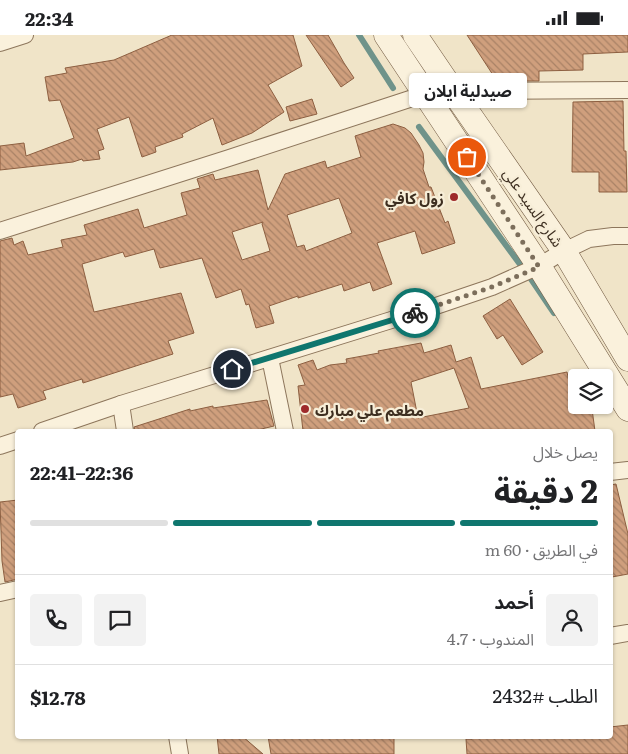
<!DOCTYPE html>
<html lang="ar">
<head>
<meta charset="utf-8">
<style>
	:root { --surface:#fff; --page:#f2f2f2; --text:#202124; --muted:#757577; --line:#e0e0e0; --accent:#0f766e }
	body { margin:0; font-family:Literata,"Noto Sans Arabic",serif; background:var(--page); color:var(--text); direction:rtl; height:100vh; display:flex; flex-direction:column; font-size:19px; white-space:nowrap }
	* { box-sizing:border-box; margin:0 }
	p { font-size:16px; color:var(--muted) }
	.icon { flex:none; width:28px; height:28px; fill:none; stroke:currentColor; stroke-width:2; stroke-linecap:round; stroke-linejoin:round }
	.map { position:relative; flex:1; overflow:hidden; direction:ltr }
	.panel { position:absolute; left:15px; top:394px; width:598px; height:310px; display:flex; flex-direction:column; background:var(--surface); border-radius:5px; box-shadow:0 1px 4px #0004; direction:rtl }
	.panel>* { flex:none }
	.buttons { position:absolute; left:568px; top:334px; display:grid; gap:10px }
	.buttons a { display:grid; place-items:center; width:45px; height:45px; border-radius:5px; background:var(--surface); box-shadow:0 1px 4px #0004; font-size:25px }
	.pin { position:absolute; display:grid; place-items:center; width:42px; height:42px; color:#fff; margin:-21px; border:2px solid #fff; border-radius:50%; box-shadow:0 1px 5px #0007 }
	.courier { position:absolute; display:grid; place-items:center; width:50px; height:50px; margin:-25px; border:4px solid #0f766e; border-radius:50%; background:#fff; color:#222; box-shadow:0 1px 6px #0007 }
	.bubble { position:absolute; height:35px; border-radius:5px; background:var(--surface); box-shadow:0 1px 4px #0004; font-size:16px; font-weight:700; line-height:35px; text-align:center; direction:rtl }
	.summary em { font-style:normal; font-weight:700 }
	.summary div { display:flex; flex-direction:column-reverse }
	.summary { display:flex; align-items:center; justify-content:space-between; height:85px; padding:0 15px }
	h1 { font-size:32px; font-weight:700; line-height:38px }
	.bar { display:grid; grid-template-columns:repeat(4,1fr); gap:8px 5px; align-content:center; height:60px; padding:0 15px }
	.bar i { height:6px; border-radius:4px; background:var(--line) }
	.bar .current { background:var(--accent) }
	.bar p { grid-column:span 4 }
	.line { display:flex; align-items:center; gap:12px; padding:0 15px; border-top:1px solid var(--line) }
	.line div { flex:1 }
	.round { display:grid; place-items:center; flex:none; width:52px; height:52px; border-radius:5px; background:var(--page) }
	.status { display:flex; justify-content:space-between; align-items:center; height:35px; padding:0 25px; background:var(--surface); direction:ltr }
	.status svg { height:14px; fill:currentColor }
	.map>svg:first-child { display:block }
</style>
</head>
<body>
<div class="status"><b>22:34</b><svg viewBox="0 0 49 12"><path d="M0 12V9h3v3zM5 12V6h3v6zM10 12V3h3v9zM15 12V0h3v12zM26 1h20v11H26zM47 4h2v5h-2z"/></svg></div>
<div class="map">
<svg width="628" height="719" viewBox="0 0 628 719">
	<defs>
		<pattern id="building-back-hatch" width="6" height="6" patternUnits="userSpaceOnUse" patternTransform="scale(1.25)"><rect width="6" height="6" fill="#cf9f7d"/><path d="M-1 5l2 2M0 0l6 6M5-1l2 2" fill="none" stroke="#a98266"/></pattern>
	</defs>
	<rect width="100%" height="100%" fill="#f0e4c8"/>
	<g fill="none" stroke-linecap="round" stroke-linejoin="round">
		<g stroke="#6f938a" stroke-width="6">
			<polyline points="359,0 393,53"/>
			<polyline points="419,92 522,232"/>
			<polyline points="531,244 554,278"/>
		</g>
	</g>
	<g fill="url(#building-back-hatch)" stroke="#8d5f41" fill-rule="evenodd">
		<polygon points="172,0 293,0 302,31 268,50 284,77 252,98 222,110 213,83 182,99 183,102 155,112 156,117 142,122 129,82 97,94 104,114 98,116 100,124 83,126 82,124 73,127 0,135 0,111 24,108 26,121 74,103 60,65 49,66 45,42 67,38 65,33 114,25"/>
		<polygon points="306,0 328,0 344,28 354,43 341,52"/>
		<polygon points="467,0 628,0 628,17 583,19 583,35 539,36 539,46 500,46 497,40 493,40"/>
		<polygon points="312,64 317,79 290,86 286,72"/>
		<polygon points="623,66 624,116 626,116 627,157 599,157 599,137 572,137 573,67"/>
		<path d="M393,89l12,4 6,5 8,12 4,8 1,9 -1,7 6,18h2l14,36 3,-2 7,22 -33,11 -7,-23 -38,12 15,41 -19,7 -3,-9 -26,9 -2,-7 -44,14v-2l-29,10 5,17 -18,5 -7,-24 -3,1 -5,-16 -25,9 -14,-40 -42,10 -6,-19 -29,8 -2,-5 -41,12 12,48 87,-19 13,40 -26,8 5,13 -90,29 -1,-4 -39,12 3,8 -28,9 -5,-14 -13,3v-156l12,-3 2,7 9,-4 5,14 35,-8 -2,-7 26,-5 -3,-10 54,-16 6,19 43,-13 -6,-22 19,-5 -3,-9 16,-5 2,6 43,-10 10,40 17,-36 40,-13 2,7 34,-11 -6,-21zM339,163l13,35 -46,18 -2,-6 -7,2 -10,-32zM263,187l-1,2 8,27 -28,9 -10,-28z"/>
		<polygon points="510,264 543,317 522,330 503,300 497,304 483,281"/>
		<path d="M421,308l3,10 27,-8 5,17 15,-5 10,32 86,-17 8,39 17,-2 3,22h-292l-5,-45 7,-1 -7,-20 15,-5 4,10 13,-5 17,-2 -1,-4 33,-6 -1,-2zM454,333l15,40 -51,10 -7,-36z"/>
		<polygon points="267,365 274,391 253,396 135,396 134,392 190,374 190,376 213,371 213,373"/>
		<polygon points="616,449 628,499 628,539 612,542 610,530 610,450"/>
		<polygon points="18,465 18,544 5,547 2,526 0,467"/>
		<polygon points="628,690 628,719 467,719 466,704 472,704 472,701 610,701 610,692"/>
		<polygon points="217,701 242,701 263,719 219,719"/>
		<polygon points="268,701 372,701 372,702 394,703 394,719 271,719"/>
	</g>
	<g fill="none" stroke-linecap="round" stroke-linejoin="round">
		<g stroke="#8d765c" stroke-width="18">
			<g id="street">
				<polyline points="0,8 25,0"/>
				<polyline points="453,56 628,55"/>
				<polyline points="0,196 229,123 425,59"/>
				<polyline points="270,323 285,396"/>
				<polyline points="121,369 125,396"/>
				<polyline points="42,396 121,369 430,273 492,252 539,231 564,216 589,204 613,201 628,201"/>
				<polyline points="0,411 18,405"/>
				<polyline points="610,437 628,435"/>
				<polyline points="0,558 18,554"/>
				<polyline points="610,601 628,598"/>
				<polyline points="177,701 180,719"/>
			</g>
		</g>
		<g stroke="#6f573f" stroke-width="25">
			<g id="secondary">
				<polyline points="386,0 539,231 628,374"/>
				<polyline points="415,0 453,56 564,216 628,324"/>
			</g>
		</g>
		<use href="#street" stroke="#faf1dc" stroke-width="16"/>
		<use href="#secondary" stroke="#faf1dc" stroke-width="24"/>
	</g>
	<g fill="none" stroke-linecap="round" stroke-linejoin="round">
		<polyline stroke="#7c6e5b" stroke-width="5" stroke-dasharray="0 9" points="415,278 492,252 539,232 467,122"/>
		<polyline stroke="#0f766e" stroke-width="6" points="232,334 415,278"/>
	</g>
	<g fill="#9e2a2b" stroke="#f7eed8" stroke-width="2">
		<circle cx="454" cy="162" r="5"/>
		<circle cx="305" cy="374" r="5"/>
	</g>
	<g text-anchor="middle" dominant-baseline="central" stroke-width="4.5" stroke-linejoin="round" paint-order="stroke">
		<g font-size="15" font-weight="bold" fill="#3d2e20" stroke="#f7eed8" text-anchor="end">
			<text x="444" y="162">زول كافي</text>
			<text x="315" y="374" text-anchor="start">مطعم علي مبارك</text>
		</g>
		<g font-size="15" fill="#3d2e20" stroke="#f7eed8">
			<text transform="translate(534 172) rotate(55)">شارع السيد علي</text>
		</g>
	</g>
</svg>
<div class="buttons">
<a><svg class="icon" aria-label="layers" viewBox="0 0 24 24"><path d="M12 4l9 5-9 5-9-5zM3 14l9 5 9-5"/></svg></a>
</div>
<div class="pin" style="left:467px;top:122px;background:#ea580c"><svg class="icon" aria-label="bag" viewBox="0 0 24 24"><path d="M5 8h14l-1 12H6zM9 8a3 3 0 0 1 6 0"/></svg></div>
<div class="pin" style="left:232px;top:334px;background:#1f2937"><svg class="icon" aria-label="home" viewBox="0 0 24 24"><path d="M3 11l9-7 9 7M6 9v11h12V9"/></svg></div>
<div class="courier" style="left:415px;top:278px"><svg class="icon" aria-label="bike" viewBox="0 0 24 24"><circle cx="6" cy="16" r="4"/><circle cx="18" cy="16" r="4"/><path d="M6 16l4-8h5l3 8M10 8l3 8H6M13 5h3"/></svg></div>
<div class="bubble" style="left:409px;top:38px;width:118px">صيدلية ايلان</div>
<section class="panel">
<div class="summary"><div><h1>2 دقيقة</h1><p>يصل خلال</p></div><em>22:36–22:41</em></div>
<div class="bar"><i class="current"></i><i class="current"></i><i class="current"></i><i></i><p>في الطريق · 60 m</p></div>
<div class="line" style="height:90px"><a class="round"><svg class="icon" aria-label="person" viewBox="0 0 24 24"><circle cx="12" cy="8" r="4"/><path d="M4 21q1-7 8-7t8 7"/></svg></a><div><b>أحمد</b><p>المندوب · 4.7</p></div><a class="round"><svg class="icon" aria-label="chat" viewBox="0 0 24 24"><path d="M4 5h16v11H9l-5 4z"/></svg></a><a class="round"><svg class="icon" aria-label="phone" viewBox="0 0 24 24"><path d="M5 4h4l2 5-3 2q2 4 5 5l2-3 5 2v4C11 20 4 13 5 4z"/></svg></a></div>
<div class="line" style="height:65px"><div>الطلب #2432</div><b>$12.78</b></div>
</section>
</div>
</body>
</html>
